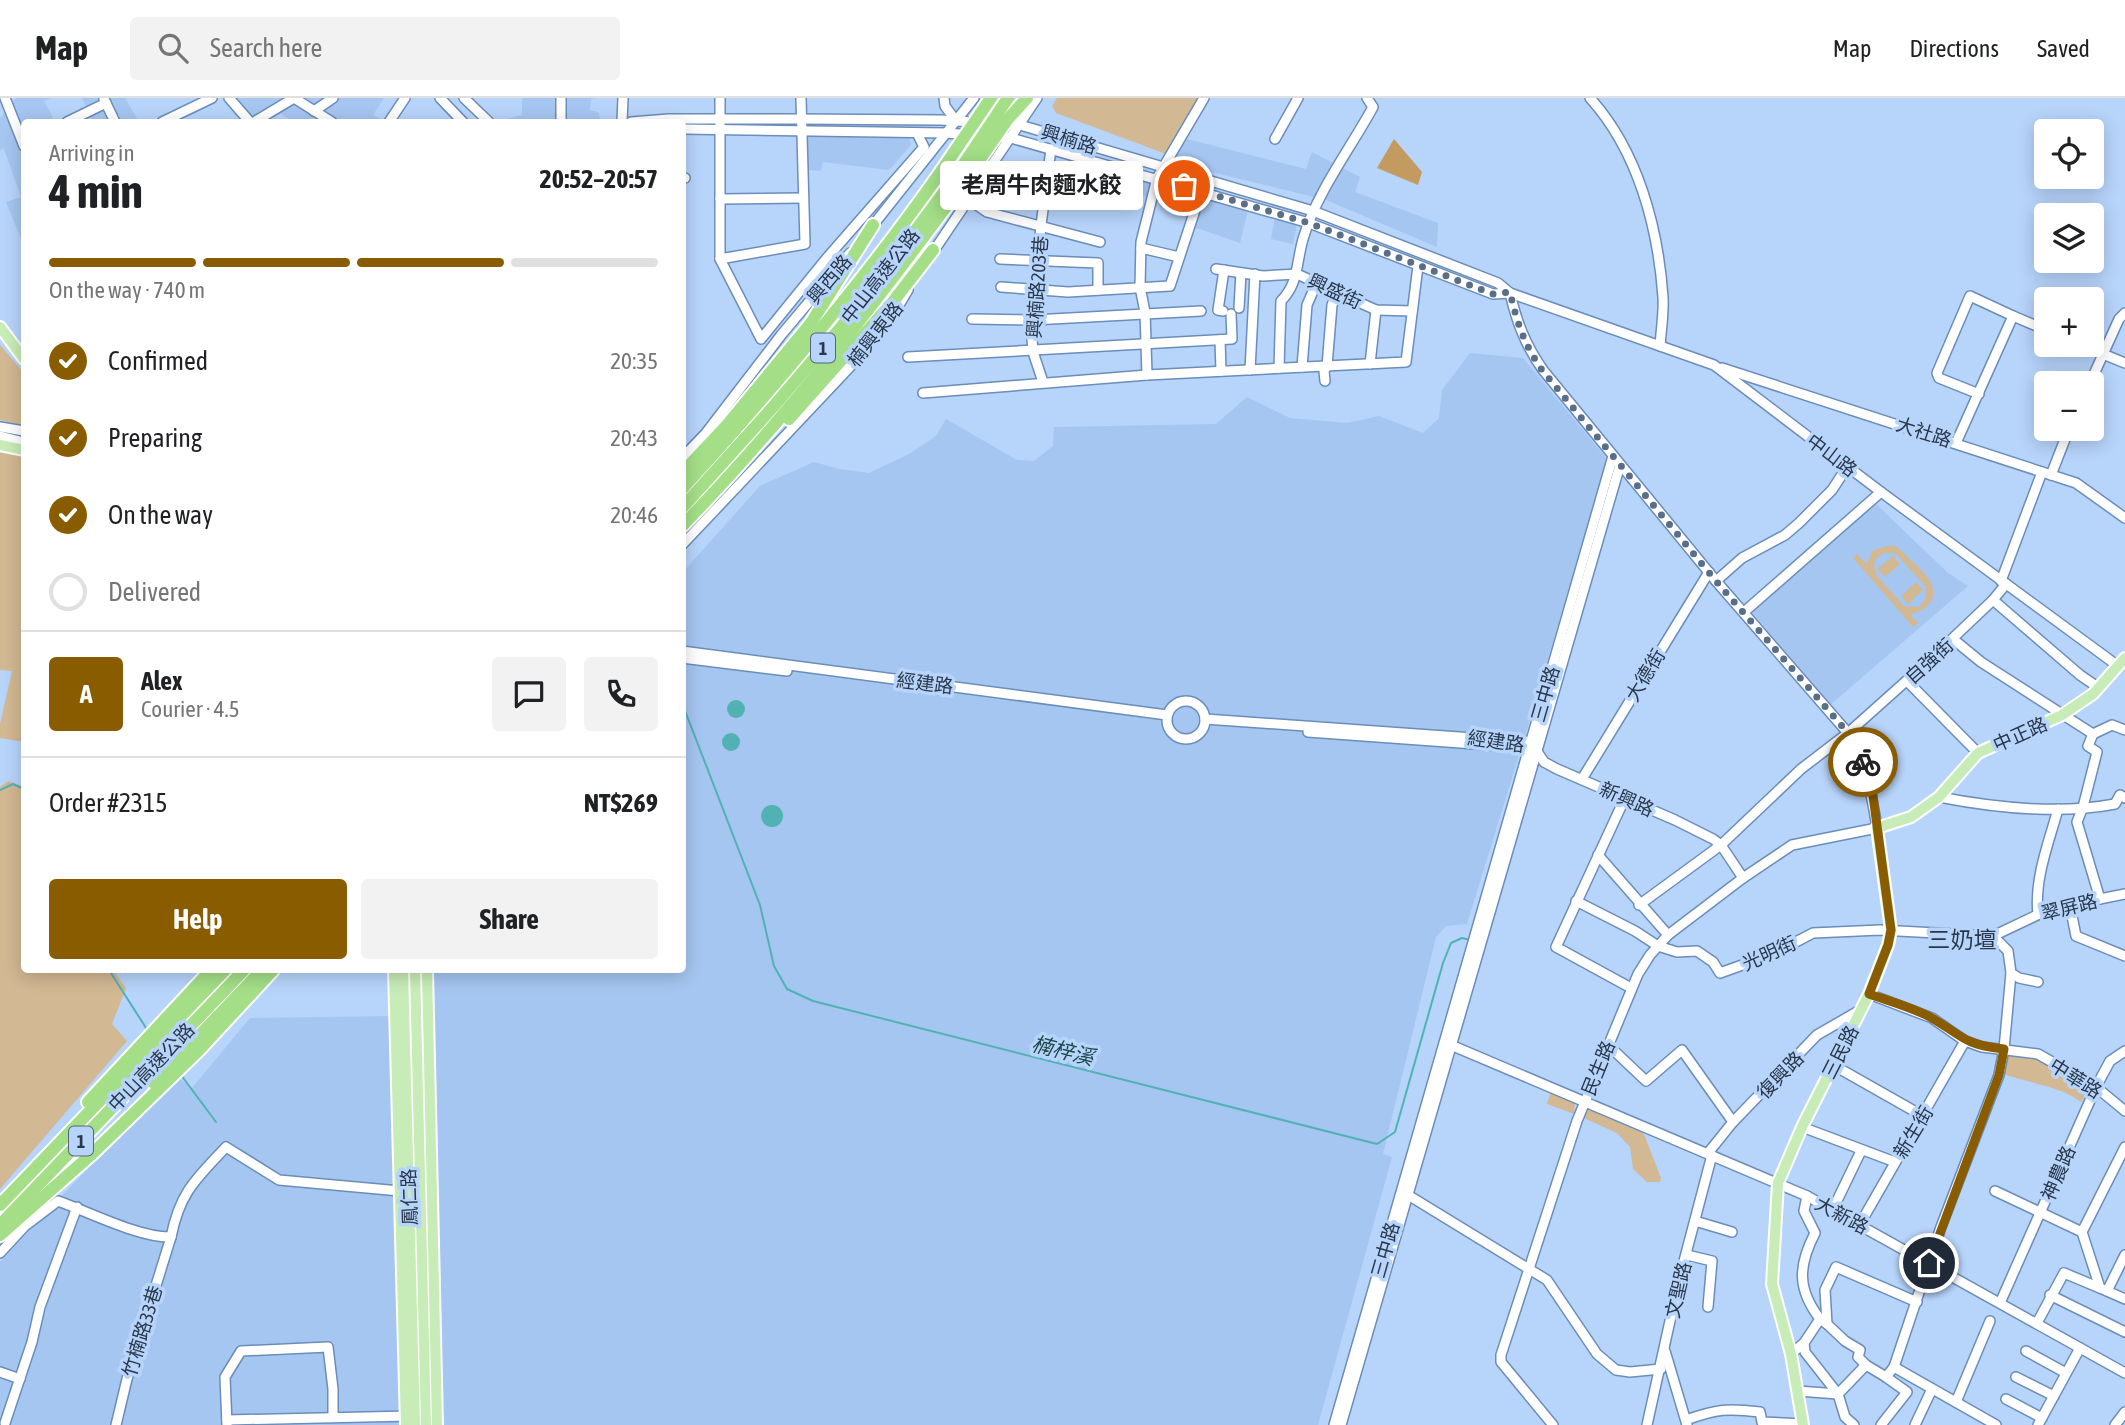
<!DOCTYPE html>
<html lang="en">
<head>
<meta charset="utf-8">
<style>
	:root { --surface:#fff; --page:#f2f2f2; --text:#202124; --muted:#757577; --line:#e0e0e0; --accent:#895c00 }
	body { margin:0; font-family:"Asap Condensed","Noto Sans TC",sans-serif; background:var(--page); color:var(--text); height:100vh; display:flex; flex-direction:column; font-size:26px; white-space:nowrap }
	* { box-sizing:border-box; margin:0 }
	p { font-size:23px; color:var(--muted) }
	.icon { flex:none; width:38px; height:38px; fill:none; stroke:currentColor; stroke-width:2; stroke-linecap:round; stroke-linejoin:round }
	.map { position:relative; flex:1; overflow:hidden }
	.sheet { position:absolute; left:21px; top:21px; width:665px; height:854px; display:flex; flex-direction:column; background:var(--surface); border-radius:7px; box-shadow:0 4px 18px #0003 }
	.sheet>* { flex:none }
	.tools { position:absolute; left:2034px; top:21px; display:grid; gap:14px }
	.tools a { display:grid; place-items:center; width:70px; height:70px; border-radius:7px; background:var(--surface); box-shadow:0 4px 18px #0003; font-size:35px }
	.pin { position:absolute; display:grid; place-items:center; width:60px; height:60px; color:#fff; margin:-30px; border:4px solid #fff; border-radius:50%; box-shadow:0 2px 7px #0007 }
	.courier { position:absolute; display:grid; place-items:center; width:70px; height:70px; margin:-35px; border:5px solid #895c00; border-radius:50%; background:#fff; color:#222; box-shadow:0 2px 9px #0007 }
	.bubble { position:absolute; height:49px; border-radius:7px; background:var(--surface); box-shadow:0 4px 18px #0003; font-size:23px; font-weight:700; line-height:49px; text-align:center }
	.summary em { font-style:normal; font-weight:700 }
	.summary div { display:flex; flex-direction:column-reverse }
	.summary { display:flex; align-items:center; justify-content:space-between; height:119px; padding:0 28px }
	h1 { font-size:46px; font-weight:700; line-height:52px }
	.bar { display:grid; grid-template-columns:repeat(4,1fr); gap:10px 7px; align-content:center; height:84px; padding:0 28px }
	.bar i { height:9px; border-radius:5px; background:var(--line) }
	.bar .active { background:var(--accent) }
	.bar p { grid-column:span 4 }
	.line { display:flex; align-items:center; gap:18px; padding:0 28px; border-top:2px solid var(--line) }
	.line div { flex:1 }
	.round { display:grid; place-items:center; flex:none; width:74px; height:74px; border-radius:7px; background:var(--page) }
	ol { padding:0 28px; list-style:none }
	li { display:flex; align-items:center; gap:21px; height:77px }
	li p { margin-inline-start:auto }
	li .icon { padding:7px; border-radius:50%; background:var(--accent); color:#fff; stroke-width:4 }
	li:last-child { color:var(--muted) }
	li i { width:38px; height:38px; border:4px solid var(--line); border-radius:50% }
	.cta { display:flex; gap:14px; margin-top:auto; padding:14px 28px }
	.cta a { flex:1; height:80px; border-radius:7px; background:var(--accent); color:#fff; font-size:28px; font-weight:700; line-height:80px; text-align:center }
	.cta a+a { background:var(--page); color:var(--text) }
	header { display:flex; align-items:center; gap:42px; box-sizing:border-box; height:98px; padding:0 35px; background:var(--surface); border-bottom:2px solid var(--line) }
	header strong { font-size:33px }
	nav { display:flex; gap:38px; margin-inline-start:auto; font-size:24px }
	.search { width:490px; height:63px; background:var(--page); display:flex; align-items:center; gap:18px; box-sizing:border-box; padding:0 24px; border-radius:7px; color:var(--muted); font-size:26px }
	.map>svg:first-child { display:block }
</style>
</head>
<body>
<header>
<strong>Map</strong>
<div class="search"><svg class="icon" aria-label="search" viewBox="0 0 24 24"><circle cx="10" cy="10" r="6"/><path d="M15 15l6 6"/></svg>Search here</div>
<nav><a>Map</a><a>Directions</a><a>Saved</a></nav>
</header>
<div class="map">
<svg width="2125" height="1327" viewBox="0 0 2125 1327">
	<rect width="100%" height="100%" fill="#b7d4fb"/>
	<g fill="#a5c6f1">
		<polygon points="16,0 51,0 44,3 55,24 24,24 24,148 6,104 21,99 4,51 0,52 0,20"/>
		<polygon points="82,0 125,0 139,24 93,24"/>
		<polygon points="235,0 384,0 373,17 387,24 293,24 272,9 251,19"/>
		<polygon points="522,0 596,0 591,1 590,12 598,14 601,24 495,24 522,17"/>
		<polygon points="806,38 908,38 911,47 889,72 823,64 821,73 807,72"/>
		<polygon points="1187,41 1306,71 1312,54 1360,79 1355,94 1438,125 1437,149 1326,102 1175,65 1175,59"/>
		<polygon points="1116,76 1248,112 1240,145 1188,127 1191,115 1113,87"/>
		<polygon points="1275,119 1297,125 1293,146 1271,141"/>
		<polygon points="1470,255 1523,260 1607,361 1529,625 1467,826 1446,828 1436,839 1383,1056 1392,1059 1318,1327 442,1327 430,872 682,872 682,571 687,571 682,557 683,474 760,388 814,364 839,371 869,375 909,356 936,338 946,321 1017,362 1034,363 1053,348 1054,329 1216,326 1247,299 1290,320 1347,325 1379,318 1423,335 1439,320 1442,292"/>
		<polygon points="1875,405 1948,475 1968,488 1830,607 1752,514"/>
		<polygon points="392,918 403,1327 0,1327 0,1164 175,977 192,990 250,920"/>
	</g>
	<g fill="#d2b893" fill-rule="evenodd">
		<polygon points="1057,0 1200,0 1166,56 1056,15 1052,8"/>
		<polygon points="0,247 24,275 24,328 0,322"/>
		<polygon points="0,354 24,359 24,644 0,640 0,626 12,573 0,572"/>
		<path d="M1886,448h10c9,9 30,26 35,37 8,17 -6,29 -21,31l8,9 -5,4 -60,-69 4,-4 10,10 5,-13zM1884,455l12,1 30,33 -1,12 -6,8 -15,-1 -27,-30 -3,-11 3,-7z"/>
		<polygon points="1893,458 1900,466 1885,479 1877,471"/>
		<polygon points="1916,484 1923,492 1908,506 1901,498"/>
		<polygon points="8,683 24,689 24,872 113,872 126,890 112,926 127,943 0,1091 0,689"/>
		<path d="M2008,955l29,5 52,32 -8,12c-16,-14 -56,-20 -77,-28z"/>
		<polygon points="1551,993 1575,1003 1574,1016 1547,1006"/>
		<polygon points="1588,1009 1642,1031 1661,1080 1660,1084 1647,1084 1633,1071 1630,1049 1617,1035 1584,1020"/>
	</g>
	<polygon fill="#c39b60" points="1394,41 1422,74 1418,87 1377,70"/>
	<g fill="#52b2b3">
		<circle cx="736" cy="611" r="9"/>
		<circle cx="731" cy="644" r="9"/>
		<circle cx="772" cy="718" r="11"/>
	</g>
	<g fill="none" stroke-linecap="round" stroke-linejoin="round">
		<g stroke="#52b2b3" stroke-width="2">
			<polyline points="682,605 760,807 774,868 787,891 813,903 1377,1046 1395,1034 1443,865 1451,845 1462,840 1470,842"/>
			<polyline points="0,692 13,686 24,691"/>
			<polyline points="109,872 148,933"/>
			<polyline points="181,977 216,1024"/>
		</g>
		<g stroke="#6b8dba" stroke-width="12">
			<g id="minor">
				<polyline points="5,0 24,48"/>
				<polyline points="229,0 250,24"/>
				<polyline points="294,0 332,24"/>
				<polyline points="440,0 463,24"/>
				<polyline points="464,0 489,24"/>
				<polyline points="561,0 561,24"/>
				<polyline points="720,0 720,161 761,241 826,161 924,49 917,35"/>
				<polyline points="944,0 945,8 956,23"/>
				<path d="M1590,0c48,53 68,129 73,199 1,16 -2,33 -3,49"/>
				<polyline points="104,1 115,24"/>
				<polyline points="314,13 333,0"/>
				<polyline points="67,24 106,5"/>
				<polyline points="162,24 212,0"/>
				<polyline points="254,24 294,0"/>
				<polyline points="389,24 405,0"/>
				<polyline points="622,24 623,0"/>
				<polyline points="631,24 669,21 795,21 941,22 1020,27 1313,113 1498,185 1510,195 1714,267 1881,394 2118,568"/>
				<polyline points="682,31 946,35 1011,40 1309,125 1493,196 1510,195"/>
				<polyline points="1275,41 1298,0"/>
				<polyline points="682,80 685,80"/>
				<polyline points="720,101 803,100"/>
				<polyline points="968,101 987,114 1100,144"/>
				<polyline points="870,131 974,0"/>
				<polyline points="1141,150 1179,159"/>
				<polyline points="931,157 1037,0"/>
				<polyline points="720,161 805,146 801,0"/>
				<polyline points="1000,161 1098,165 1098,192"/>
				<polyline points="1216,171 1263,178 1297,176 1376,212 1412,213"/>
				<polyline points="1001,189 1068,194 1170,188 1201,94"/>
				<path d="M1510,195c7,30 15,51 33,77l173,211 132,152c17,31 24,61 29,95l-85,17 -49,33 -75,57 -18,20 -12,19 -61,147 -76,234v7l52,63"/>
				<polyline points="1239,210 1241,175"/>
				<polyline points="1223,213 1218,212 1224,172"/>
				<polyline points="972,221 1033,222 1201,213"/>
				<polyline points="1220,242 1221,273"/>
				<polyline points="2081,247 2125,265"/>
				<polyline points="908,259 1232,241 1231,216"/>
				<polyline points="1370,266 1376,212"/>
				<polyline points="1302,269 1307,207 1317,184"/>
				<path d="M1279,270l2,-67c19,-19 15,-42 23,-65 12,-42 48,-90 69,-129l-6,-9"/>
				<polyline points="1722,270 2076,385 2125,420"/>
				<polyline points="1250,272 1255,176"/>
				<polyline points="1147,277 1145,214 1140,189 1141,144 1157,80 1204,0"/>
				<polyline points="1325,283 1324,273 1327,268 1332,207 1338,194"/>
				<polyline points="1043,284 1033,254 1032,241 1041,127 1051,51"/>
				<polyline points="2090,285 2119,221 2125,215"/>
				<polyline points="923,295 1147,277 1406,264 1418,168"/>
				<polyline points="1979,296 1939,280 1937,275 1970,198 2013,218"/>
				<polyline points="0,329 24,333"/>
				<polyline points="0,338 24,344"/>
				<polyline points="1956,345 2013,218 2046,232"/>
				<polyline points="682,360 706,335 782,236 850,155"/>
				<polyline points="2051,377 2069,331"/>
				<polyline points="682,447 850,269 893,217 908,192"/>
				<polyline points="1716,483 1742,460 1785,437 1799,425 1832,392 1847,369"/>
				<polyline points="2001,483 2042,374"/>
				<polyline points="1993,502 2080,577 2099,590"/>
				<polyline points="1744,514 1881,394"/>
				<polyline points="1953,541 1981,564 2093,636 2112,627 2125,632"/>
				<polyline points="682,553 1167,617"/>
				<polyline points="682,560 787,573"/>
				<polyline points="1907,583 1978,655"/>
				<circle cx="1186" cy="622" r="19"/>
				<polyline points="1205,621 1531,644 1544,664 1557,671 1675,722 1713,741 1721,747 1743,780"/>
				<polyline points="1308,634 1529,650 1534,653"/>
				<polyline points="2093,636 2088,648 2097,654 2083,709 2077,724 2100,801"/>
				<polyline points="1582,681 1709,474"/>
				<path d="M1939,699c57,11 119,18 176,7l5,-9 5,3"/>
				<polyline points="1624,702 1556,849 1631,890"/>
				<polyline points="1598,757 1668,837"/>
				<polyline points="1576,803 1635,833 1658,848 1677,854 1697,853 1713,864 1720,875 1773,856 1813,835 1880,832 1993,838 2050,811 2125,796"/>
				<polyline points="1639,807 1721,747 1801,671 1848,635 1933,559 1993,502 2006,486"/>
				<polyline points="2070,808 2076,838 2125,858"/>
				<path d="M2038,816c-4,-35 11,-72 20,-105"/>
				<polyline points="1993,838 2008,853 2011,875 2019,880 2038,884"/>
				<polyline points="1869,896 1932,920 1965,943 1982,949 2038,956 2096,989 2125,1013"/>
				<polyline points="1446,945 1807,1098 2125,1275"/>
				<polyline points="1608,947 1646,983 1682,952 1733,1024"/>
				<polyline points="1833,967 1923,1018"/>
				<polyline points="1802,1029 1895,1064"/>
				<polyline points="2125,1049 2082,1134 2100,1190 2125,1201"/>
				<polyline points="1708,1055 1733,1024 1817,937 1862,911"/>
				<polyline points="1995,1093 2082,1134"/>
				<polyline points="1408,1097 1547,1182 1597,1256 1616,1272 1630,1274 1661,1271"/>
				<path d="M1807,1098l-3,15 11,22c-17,33 -18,56 5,86"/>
				<polyline points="1833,1111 1861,1053"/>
				<polyline points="1695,1123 1732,1134"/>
				<polyline points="1860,1126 1965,943"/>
				<path d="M0,1155l25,-27 33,-25c31,11 82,37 113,36 9,-45 25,-58 55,-90l53,33 121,11 26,-4"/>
				<polyline points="1687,1157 1712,1163 1708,1209"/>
				<polyline points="2107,1193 2125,1157"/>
				<polyline points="2050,1197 2125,1234"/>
				<polyline points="2000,1205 2096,989 2110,963 2125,953"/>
				<polyline points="2037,1225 2064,1175 2100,1190"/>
				<polyline points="1827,1226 1845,1243 1860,1252 1858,1259 1866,1267 1886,1279 1894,1269 1941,1129 1999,977 2004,951 2011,875"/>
				<polyline points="1804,1245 1805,1254 1838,1296 1845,1319 1854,1327"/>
				<polyline points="1665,1253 1687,1327"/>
				<polyline points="2026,1253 2066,1275"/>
				<polyline points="1791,1256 1804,1245 1820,1221 1827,1226 1825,1192 1836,1169 1917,1204"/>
				<polyline points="1894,1269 1996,1327"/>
				<polyline points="0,1274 20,1281"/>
				<polyline points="2016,1279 2054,1298"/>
				<polyline points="1798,1293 1838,1296 1866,1267"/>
				<polyline points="2006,1301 2042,1320"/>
				<polyline points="1956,1304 1990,1223"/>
				<polyline points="227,1322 410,1318"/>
				<path d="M1686,1322c31,-11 41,-12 74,-8l2,10 41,2"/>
				<polyline points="5,1325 32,1244 40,1209 77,1109"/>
				<polyline points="116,1327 127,1281 171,1139"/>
				<polyline points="227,1327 225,1279 241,1253 328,1249 333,1291 333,1318"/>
				<polyline points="1334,1327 1613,358"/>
				<polyline points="1341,1327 1620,367"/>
				<polyline points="1647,1327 1679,1182 1712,1057"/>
				<polyline points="1881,1327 1907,1294 1886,1279"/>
				<polyline points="1915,1327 1932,1291"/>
				<polyline points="2038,1327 2080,1250"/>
				<polyline points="2115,1327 2125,1314"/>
			</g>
		</g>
		<g stroke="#fff" stroke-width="14">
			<g id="major">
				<polyline points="0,229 24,261"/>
				<polyline points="0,347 24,352"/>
				<polyline points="394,872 406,1327"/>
				<polyline points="403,872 415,1327"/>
				<polyline points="415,872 426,1327"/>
				<polyline points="427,872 437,1327"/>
				<polyline points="1803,1327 1791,1256 1772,1186 1778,1085 1802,1029 1869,896 1888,847 1891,832 1877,730 1911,719 1939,699 1978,655 2062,617 2093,596 2125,560"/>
			</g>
		</g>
		<g stroke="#fff" stroke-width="16">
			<g id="highway">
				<polyline points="789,321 892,205 933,152"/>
				<polyline points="682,375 727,327 811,225 873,127"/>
				<path d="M682,391c92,-101 180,-205 258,-316"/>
				<polyline points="682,410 773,309 860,207 953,82"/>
				<path d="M682,428c103,-106 193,-222 280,-341"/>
				<polyline points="154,985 262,872"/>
				<polyline points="88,1004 211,872"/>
				<polyline points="0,1107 225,872"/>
				<polyline points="0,1127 244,872"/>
				<polyline points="0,1137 93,1055 199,952 273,872"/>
			</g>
		</g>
		<use href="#minor" stroke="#fff" stroke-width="9"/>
		<use href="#major" stroke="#c8ecb7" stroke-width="10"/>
		<use href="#highway" stroke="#a4df87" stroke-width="12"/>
		<g stroke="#fff" stroke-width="16" stroke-linecap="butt">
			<g id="highway-bridge">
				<polyline points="940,75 991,0"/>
				<polyline points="953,82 1008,0"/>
				<polyline points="962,87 1007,22 1027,0"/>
			</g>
		</g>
		<use href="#highway-bridge" stroke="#a4df87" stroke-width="12"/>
	</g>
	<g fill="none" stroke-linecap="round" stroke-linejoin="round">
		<path stroke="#5b6e88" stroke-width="7" stroke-dasharray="0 12.6" d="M1184,88l125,37 184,71 17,-2c7,31 14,52 32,78l174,211 132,152 15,29"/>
		<path stroke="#895c00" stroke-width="9" d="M1863,664l10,34 18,134 -3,15 -19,49c20,7 42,13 61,23 32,18 33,28 74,32l-5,26 -70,188"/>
	</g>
	<g text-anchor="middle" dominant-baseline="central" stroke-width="7" stroke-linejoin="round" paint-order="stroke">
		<g fill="#b7d4fb" stroke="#54667f" stroke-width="2">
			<rect x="811" y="235.5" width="24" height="29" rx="5"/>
			<rect x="69" y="1028.5" width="24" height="29" rx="5"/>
		</g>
		<g font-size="18" font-weight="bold" fill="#29374a">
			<text x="823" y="250">1</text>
			<text x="81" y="1043">1</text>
		</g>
		<g font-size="19" fill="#29374a" stroke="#b7d4fb">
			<text transform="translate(1069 41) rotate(17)">興楠路</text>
			<text transform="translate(880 178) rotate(-52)">中山高速公路</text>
			<text transform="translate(829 181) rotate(-50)">興西路</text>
			<text transform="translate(1037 189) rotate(-86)">興楠路203巷</text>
			<text transform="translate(1335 193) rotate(25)">興盛街</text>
			<text transform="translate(875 236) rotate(-52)">楠興東路</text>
			<text transform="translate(1924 334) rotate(18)">大社路</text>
			<text transform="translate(1832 357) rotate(37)">中山路</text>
			<text transform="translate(1929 563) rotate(-42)">自強街</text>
			<text transform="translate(1645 577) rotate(-59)">大德街</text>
			<text transform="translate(925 585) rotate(7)">經建路</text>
			<text transform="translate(1545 596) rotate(-74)">三中路</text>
			<text transform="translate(2020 636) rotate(-24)">中正路</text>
			<text transform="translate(1496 643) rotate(8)">經建路</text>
			<text transform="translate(1627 701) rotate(24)">新興路</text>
			<text transform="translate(2069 809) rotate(-14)">翠屏路</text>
			<text transform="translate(1769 855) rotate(-24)">光明街</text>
			<text transform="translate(1840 954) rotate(-63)">三民路</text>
			<text transform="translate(151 969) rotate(-46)">中山高速公路</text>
			<text transform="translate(1598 970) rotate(-68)">民生路</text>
			<text transform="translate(1780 977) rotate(-46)">復興路</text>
			<text transform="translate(2076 980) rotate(32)">中華路</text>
			<text transform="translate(1913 1034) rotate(-59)">新生街</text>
			<text transform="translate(2058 1075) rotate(-67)">神農路</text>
			<text transform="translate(409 1099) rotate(-92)">鳳仁路</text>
			<text transform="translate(1842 1117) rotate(28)">大新路</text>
			<text transform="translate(1385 1152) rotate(-74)">三中路</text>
			<text transform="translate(1678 1192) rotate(-77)">文聖路</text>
			<text transform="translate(142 1233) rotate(-73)">竹楠路33巷</text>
		</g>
		<g font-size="21" font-style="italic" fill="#1e4a4a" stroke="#b7d4fb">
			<text transform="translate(1063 952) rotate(14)">楠梓溪</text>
		</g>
		<g font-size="23" fill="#29374a" stroke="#b7d4fb">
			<text x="1962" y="842">三奶壇</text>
		</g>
	</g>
</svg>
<div class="tools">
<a><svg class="icon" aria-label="locate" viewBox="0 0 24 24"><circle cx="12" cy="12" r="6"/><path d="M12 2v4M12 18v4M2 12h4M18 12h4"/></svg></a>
<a><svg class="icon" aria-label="layers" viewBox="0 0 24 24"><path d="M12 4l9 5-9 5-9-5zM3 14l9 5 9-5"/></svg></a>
<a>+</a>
<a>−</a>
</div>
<div class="pin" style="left:1184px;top:88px;background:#ea580c"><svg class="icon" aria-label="bag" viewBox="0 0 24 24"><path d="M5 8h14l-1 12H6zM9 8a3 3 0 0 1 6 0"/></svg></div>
<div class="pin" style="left:1929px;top:1165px;background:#1f2937"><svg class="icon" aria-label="home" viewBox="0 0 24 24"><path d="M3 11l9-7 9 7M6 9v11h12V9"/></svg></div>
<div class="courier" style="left:1863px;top:664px"><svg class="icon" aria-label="bike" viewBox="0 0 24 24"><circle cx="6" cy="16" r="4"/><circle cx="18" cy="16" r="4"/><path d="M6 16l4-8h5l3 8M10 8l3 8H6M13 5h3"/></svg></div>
<div class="bubble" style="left:940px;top:63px;width:203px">老周牛肉麵水餃</div>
<section class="sheet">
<div class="summary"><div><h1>4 min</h1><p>Arriving in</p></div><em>20:52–20:57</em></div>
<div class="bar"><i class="active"></i><i class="active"></i><i class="active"></i><i></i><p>On the way · 740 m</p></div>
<ol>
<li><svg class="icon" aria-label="check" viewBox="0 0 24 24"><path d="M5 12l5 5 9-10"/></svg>Confirmed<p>20:35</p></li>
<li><svg class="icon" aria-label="check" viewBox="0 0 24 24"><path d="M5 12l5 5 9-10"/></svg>Preparing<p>20:43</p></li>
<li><svg class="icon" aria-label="check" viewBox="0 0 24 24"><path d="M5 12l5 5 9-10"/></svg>On the way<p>20:46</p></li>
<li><i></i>Delivered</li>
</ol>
<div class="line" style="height:126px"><b class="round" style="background:var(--accent);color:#fff">A</b><div><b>Alex</b><p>Courier · 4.5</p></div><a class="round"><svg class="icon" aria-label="chat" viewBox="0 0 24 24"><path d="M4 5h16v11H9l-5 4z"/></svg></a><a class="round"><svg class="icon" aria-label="phone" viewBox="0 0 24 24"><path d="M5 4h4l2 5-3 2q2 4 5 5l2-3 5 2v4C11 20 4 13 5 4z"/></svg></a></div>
<div class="line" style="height:91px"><div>Order #2315</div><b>NT$269</b></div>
<div class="cta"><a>Help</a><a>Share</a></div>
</section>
</div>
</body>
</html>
